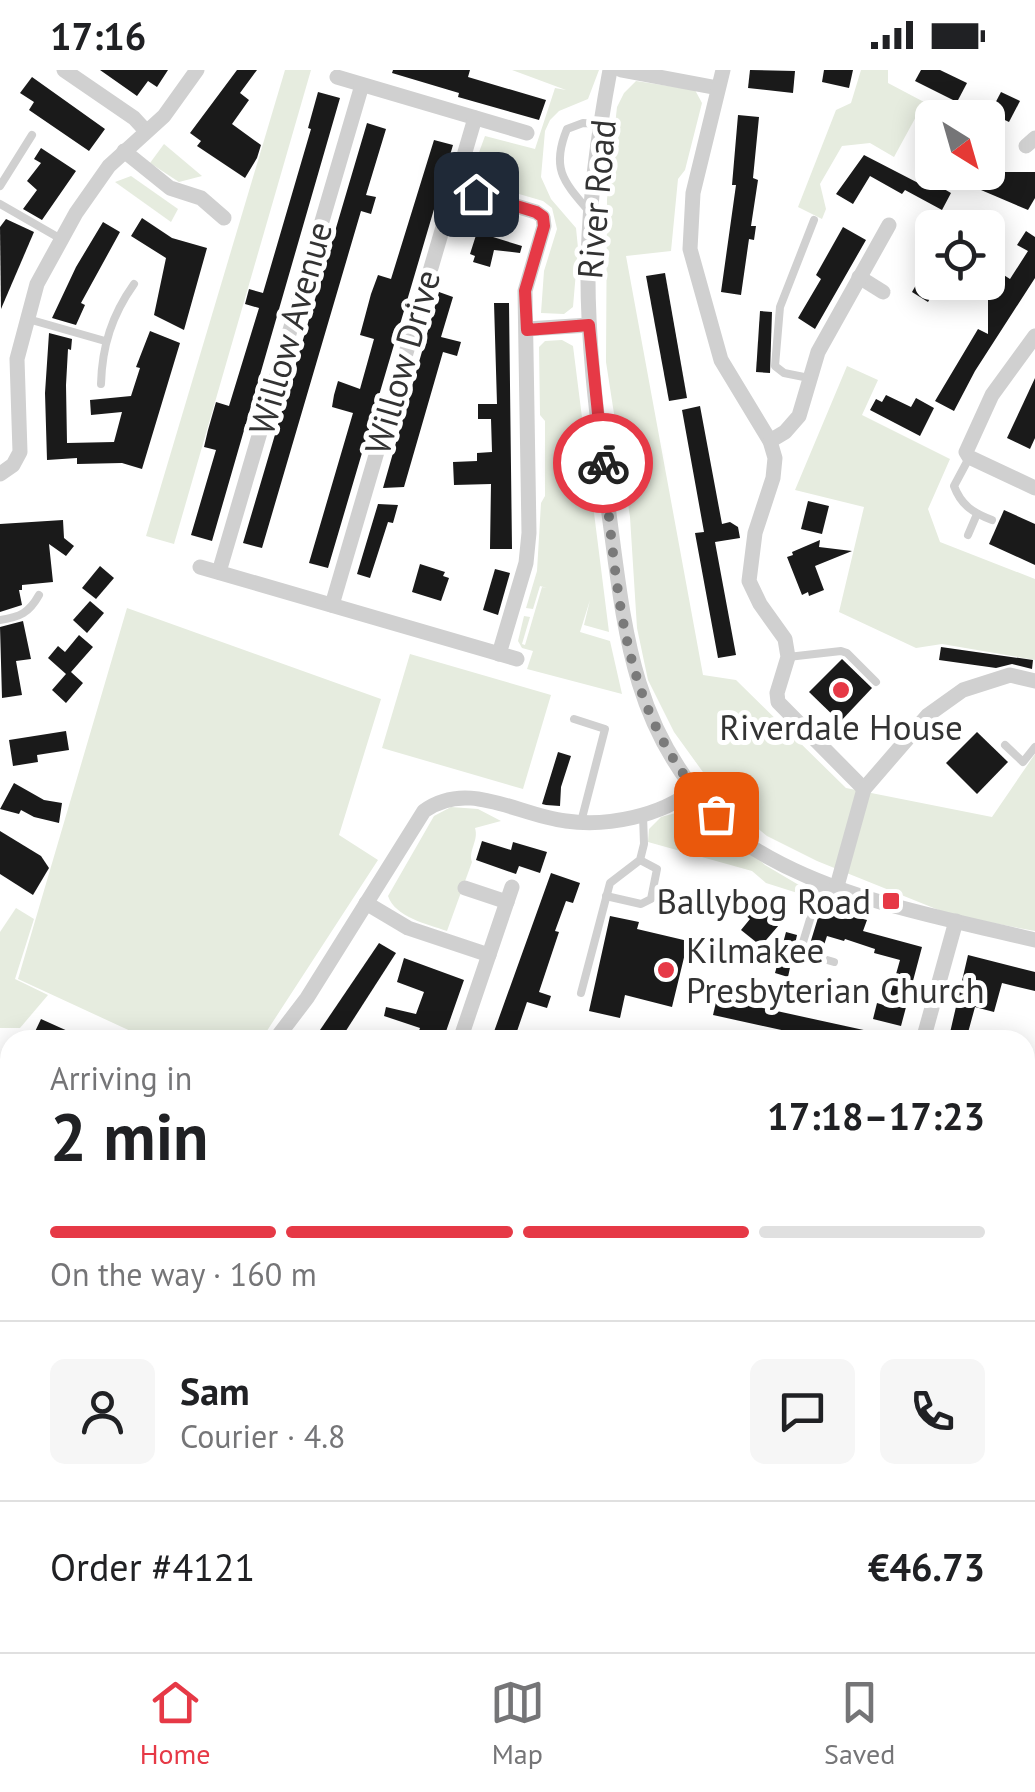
<!DOCTYPE html>
<html lang="en">
<head>
<meta charset="utf-8">
<style>
	:root { --surface:#fff; --page:#f6f6f6; --text:#202124; --muted:#757577; --line:#e0e0e0; --accent:#e63946 }
	body { margin:0; font-family:"PT Sans",sans-serif; background:var(--page); color:var(--text); height:100vh; display:flex; flex-direction:column; font-size:38px; white-space:nowrap }
	* { box-sizing:border-box; margin:0 }
	p { font-size:32px; color:var(--muted) }
	.icon { flex:none; width:55px; height:55px; fill:none; stroke:currentColor; stroke-width:2; stroke-linecap:round; stroke-linejoin:round }
	.map { position:relative; flex:1; overflow:hidden }
	.panel { position:absolute; left:0px; top:960px; width:1035px; height:622px; display:flex; flex-direction:column; background:var(--surface); border-radius:30px 30px 0 0; box-shadow:0 5px 25px #0003 }
	.panel>* { flex:none }
	.needle { width:65px; rotate:143deg }
	.tools { position:absolute; left:915px; top:30px; display:grid; gap:20px }
	.tools a { display:grid; place-items:center; width:90px; height:90px; border-radius:15px; background:var(--surface); box-shadow:0 5px 25px #0003; font-size:50px }
	.pin { position:absolute; display:grid; place-items:center; width:85px; height:85px; color:#fff; margin:-42px; border-radius:20px; box-shadow:0 5px 15px #0006 }
	.courier { position:absolute; display:grid; place-items:center; width:100px; height:100px; margin:-50px; border:8px solid #e63946; border-radius:50%; background:#fff; color:#222; box-shadow:0 2px 12px #0007 }
	.overview em { font-style:normal; font-weight:700 }
	.overview div { display:flex; flex-direction:column-reverse }
	.overview { display:flex; align-items:center; justify-content:space-between; height:170px; padding:0 50px }
	h1 { font-size:65px; font-weight:700; line-height:75px }
	.bar { display:grid; grid-template-columns:repeat(4,1fr); gap:15px 10px; align-content:center; height:120px; padding:0 50px }
	.bar i { height:12px; border-radius:8px; background:var(--line) }
	.bar .active { background:var(--accent) }
	.bar p { grid-column:span 4 }
	.line { display:flex; align-items:center; gap:25px; padding:0 50px; border-top:2px solid var(--line) }
	.line div { flex:1 }
	.round { display:grid; place-items:center; flex:none; width:105px; height:105px; border-radius:15px; background:var(--page) }
	.status { display:flex; justify-content:space-between; align-items:center; height:70px; padding:0 50px; background:var(--surface); direction:ltr }
	.status svg { height:28px; fill:currentColor }
	.dock { display:flex; justify-content:space-around; align-items:center; height:140px; border-top:2px solid var(--line); background:var(--surface); font-size:28px; color:var(--muted) }
	.dock a { display:grid; justify-items:center; gap:5px }
	.dock .active { color:var(--accent) }
	.map>svg:first-child { display:block }
</style>
</head>
<body>
<div class="status"><b>17:16</b><svg viewBox="0 0 49 12"><path d="M0 12V9h3v3zM5 12V6h3v6zM10 12V3h3v9zM15 12V0h3v12zM26 1h20v11H26zM47 4h2v5h-2z"/></svg></div>
<div class="map">
<svg width="1035" height="1582" viewBox="0 0 1035 1582">
	<rect width="100%" height="100%" fill="#fff"/>
	<g fill="#e6ecdf">
		<polygon points="285,0 311,0 174,474 146,466"/>
		<polygon points="512,0 599,0 588,29 559,41 550,50 545,61 541,107 551,129 576,158 578,178 573,237 564,244 541,243 544,201 557,159 552,138 543,131 475,111 471,104 485,66 535,79 555,18 566,20"/>
		<polygon points="861,0 888,0 888,13 924,32 894,87 870,73 842,76 820,114 826,139 822,149 798,137 836,40 851,33"/>
		<polygon points="636,11 695,20 702,33 685,100 678,109 671,181 626,186 703,605 736,610 846,718 992,747 1035,684 1035,861 951,845 817,791 767,766 725,732 700,698 674,662 648,610 637,558 630,447 606,292 607,129 617,37 624,23"/>
		<polygon points="164,74 202,106 179,112 150,93"/>
		<polygon points="131,106 178,139 171,152 115,112"/>
		<polygon points="562,270 573,276 609,562 584,555 590,530 580,562 610,571 622,624 527,599 533,581 522,578 518,571 524,546 530,547 522,574 525,575 542,517 547,518 540,516 533,539 526,538 537,501 541,433 545,426 545,351 540,345 539,277 545,271"/>
		<polygon points="847,296 878,310 862,345 950,389 928,439 940,472 1035,509 1035,590 942,574 916,578 839,542 864,437 795,420"/>
		<polygon points="127,538 381,629 339,765 378,790 261,970 150,970 18,909"/>
		<polygon points="410,584 551,625 523,719 382,678"/>
		<path d="M451,737l27,2 23,12 -26,7c4,13 -7,22 -3,34l-25,69c-20,-7 -52,-14 -59,-35l46,-80z"/>
		<polygon points="683,741 708,744 765,795 809,821 807,826 766,813 752,801 648,772 649,759 661,747"/>
		<polygon points="16,838 34,849 15,909 48,925 20,958 0,958 0,862"/>
		<polygon points="0,1564 10,1566 10,1572 44,1573 47,1576 54,1573 115,1573 118,1582 0,1582"/>
		<polygon points="836,1573 910,1572 910,1573 909,1582 822,1582"/>
	</g>
	<g fill="#1a1a1a">
		<polygon points="100,0 168,0 157,17 148,11 137,26"/>
		<polygon points="237,0 257,0 240,23 249,30 232,54 261,75 257,88 245,108 197,76 201,71 190,63"/>
		<polygon points="393,0 470,0 468,7 546,30 539,50 458,27 459,23 392,3"/>
		<polygon points="750,0 795,1 793,23 748,18"/>
		<polygon points="824,0 853,0 849,18 822,12"/>
		<polygon points="921,0 940,0 967,13 957,32 915,11"/>
		<polygon points="32,7 105,59 89,81 29,40 34,32 20,23"/>
		<polygon points="318,22 340,28 212,471 191,465 216,380 204,377 208,360 216,332 229,336 259,238 245,234 249,219 263,223 311,59 308,58"/>
		<polygon points="1001,22 1020,31 1009,52 990,43"/>
		<polygon points="738,45 759,47 753,108 758,110 751,156 756,156 754,170 749,169 741,225 721,222 736,115 732,115"/>
		<polygon points="367,53 386,59 366,125 376,127 371,144 361,141 262,478 243,473"/>
		<polygon points="434,70 453,75 328,498 309,493 353,343 332,337 334,325 338,311 360,319 374,269 360,265 371,224 378,205 391,209"/>
		<polygon points="41,78 76,101 42,150 23,139 37,120 27,111 41,93 34,89"/>
		<polygon points="864,85 926,117 930,111 951,123 942,140 905,120 902,124 870,106 853,134 836,124"/>
		<polygon points="988,102 1035,102 1035,128 1028,140 981,120"/>
		<polygon points="142,148 172,168 207,178 184,260 154,245 166,188 131,166"/>
		<polygon points="6,149 34,162 1,239 0,157"/>
		<polygon points="103,152 120,162 81,233 85,235 76,255 52,248 76,197"/>
		<polygon points="843,157 866,170 815,259 798,248 821,209 816,205"/>
		<polygon points="1026,161 1035,167 1035,208 975,301 954,341 935,331 978,259 988,264 988,229 959,212 988,212 988,195 1010,209 1028,181 1017,175"/>
		<polygon points="477,162 522,176 520,183 494,180 490,197 473,192 475,186 470,184"/>
		<polygon points="932,187 932,225 928,232 912,222"/>
		<polygon points="665,203 687,328 669,331 646,206"/>
		<polygon points="439,222 453,227 441,267 461,272 457,286 443,282 404,417 383,418"/>
		<polygon points="494,233 509,233 512,479 490,479 491,414 454,415 453,392 477,391 477,383 492,382 491,349 478,349 478,334 497,334"/>
		<polygon points="760,241 772,242 770,303 756,302"/>
		<polygon points="150,261 180,273 142,399 122,393 77,394 77,388 47,390 45,323 49,263 72,269 71,280 68,279 66,315 67,373 114,372 122,342 91,345 90,330 131,326 140,298 136,297"/>
		<polygon points="1035,308 1035,368 1030,379 1007,368"/>
		<polygon points="886,325 911,337 916,328 934,338 920,366 870,340 876,329 882,332"/>
		<polygon points="700,336 722,454 730,452 738,457 740,468 715,472 736,585 718,588 695,463 704,462 682,340"/>
		<polygon points="808,431 829,436 822,464 801,459"/>
		<polygon points="378,434 398,435 393,453 388,452 370,508 357,504"/>
		<polygon points="1004,440 1035,454 1035,495 989,474"/>
		<polygon points="63,450 64,468 74,476 66,486 49,474 53,512 22,515 22,520 19,520 22,535 0,542 0,454"/>
		<polygon points="820,470 819,477 852,481 815,496 824,520 809,526 808,522 802,525 787,487 793,485 792,482"/>
		<polygon points="420,494 445,502 443,506 449,508 441,531 412,522"/>
		<polygon points="100,496 114,508 96,529 82,518"/>
		<polygon points="495,499 510,503 498,545 483,540"/>
		<polygon points="90,531 104,543 87,563 73,550"/>
		<polygon points="23,551 31,589 16,591 22,625 2,628 0,557"/>
		<polygon points="79,565 93,577 71,602 83,613 66,633 52,620 66,604 48,588 58,576 65,582"/>
		<polygon points="941,577 1033,590 1032,599 1012,594 996,598 939,590"/>
		<polygon points="842,589 872,618 840,652 809,622"/>
		<polygon points="66,661 69,680 37,685 38,692 13,696 9,670"/>
		<polygon points="977,662 1008,692 977,724 946,693"/>
		<polygon points="558,682 571,686 561,717 560,736 546,735 542,734"/>
		<polygon points="14,713 44,730 62,733 59,753 34,747 21,740 19,744 0,739"/>
		<polygon points="0,761 41,786 49,798 33,825 0,804"/>
		<polygon points="482,771 511,780 513,772 547,782 540,803 519,796 516,804 476,790"/>
		<polygon points="551,803 580,813 573,833 566,831 555,861 559,862 539,922 551,926 547,938 527,932 514,970 491,970"/>
		<polygon points="754,834 779,855 761,876 741,860 750,849 745,845"/>
		<polygon points="821,838 867,850 863,861 922,877 901,956 873,949 877,933 887,936 900,890 874,883 875,879 845,869 844,871 827,866 822,881 809,877"/>
		<polygon points="610,846 639,852 637,859 688,871 672,937 625,925 620,948 589,941"/>
		<polygon points="786,862 797,865 788,907 775,903"/>
		<polygon points="379,873 396,883 340,970 329,970 318,963"/>
		<polygon points="968,885 1035,902 1035,921 1002,913 994,942 975,937 966,970 960,970 949,967"/>
		<polygon points="404,888 464,910 443,970 416,970 420,958 384,946 386,937 416,944 424,922 397,912"/>
		<polygon points="717,928 882,964 881,970 827,970 713,945"/>
		<polygon points="41,949 61,958 88,970 31,970"/>
	</g>
	<g fill="none" stroke-linecap="round" stroke-linejoin="round">
		<g stroke="#d0d0d0" stroke-width="8">
			<polyline points="0,116 32,65"/>
			<polyline points="0,134 61,169"/>
			<path d="M588,140c-25,-29 -37,-42 -21,-81l16,-6 17,1"/>
			<polyline points="28,249 105,271"/>
			<polyline points="809,308 784,303 775,296 780,237 814,150"/>
			<path d="M101,314c1,-38 11,-69 33,-100"/>
			<path d="M969,388l-15,28c7,19 19,27 38,34"/>
			<polyline points="968,465 977,444"/>
			<path d="M0,550c20,-3 29,-7 39,-25"/>
			<polyline points="788,587 841,581 847,583 876,612"/>
			<polyline points="574,649 605,659 581,752"/>
			<polyline points="1005,675 1023,692 1035,677"/>
			<polyline points="822,810 800,882 834,892"/>
			<polyline points="606,826 641,834 651,829 657,799 640,790"/>
			<polyline points="581,923 610,813 640,790 644,774 643,745"/>
		</g>
		<g stroke="#d0d0d0" stroke-width="15">
			<polyline points="64,0 134,48 146,61"/>
			<path d="M610,0c-12,64 -21,130 -22,195 -1,84 11,167 21,249 15,110 22,210 102,295 10,10 19,24 31,32 86,58 195,75 293,99"/>
			<polyline points="621,0 718,18"/>
			<polyline points="723,0 693,123 690,179 721,290 770,371 775,388 773,408 755,463 749,511 760,534 785,569 788,587 777,623 778,632 864,719"/>
			<polyline points="337,7 527,63"/>
			<polyline points="1026,76 1035,68"/>
			<polyline points="124,81 170,118 201,128 224,148"/>
			<polyline points="453,117 536,142 543,147 544,156 525,221 529,463 526,493 499,584"/>
			<polyline points="859,207 883,222"/>
			<polyline points="527,259 589,255"/>
			<polyline points="1035,266 992,325 966,382 969,387 1035,418"/>
			<polyline points="770,371 785,362 799,346 818,282 889,155"/>
			<polyline points="0,404 13,395 20,382 17,289 37,214 76,143 109,96 164,46 197,0"/>
			<polyline points="200,497 517,589"/>
			<polyline points="219,502 362,15"/>
			<polyline points="332,535 475,48"/>
			<polyline points="837,816 864,719 928,645 963,620 1010,605 1035,611"/>
			<polyline points="465,818 507,832"/>
			<polyline points="366,833 408,858 489,885"/>
			<path d="M275,970l32,-42 117,-187c44,-32 93,4 142,10 41,6 95,-5 127,-31"/>
			<polyline points="460,970 512,817"/>
			<polyline points="923,970 956,851"/>
			<polyline points="1025,1173 1035,1175"/>
			<polyline points="0,1182 10,1184"/>
			<polyline points="1025,1319 1035,1322"/>
			<polyline points="0,1360 10,1362"/>
			<polyline points="0,1424 10,1388"/>
			<polyline points="1025,1514 1035,1516"/>
			<polyline points="0,1554 10,1557"/>
			<polyline points="127,1572 132,1582"/>
			<polyline points="683,1572 721,1582"/>
			<polyline points="921,1572 922,1582"/>
			<polyline points="299,1582 302,1572"/>
			<polyline points="506,1582 509,1572"/>
			<polyline points="797,1582 811,1572"/>
		</g>
	</g>
	<g fill="none" stroke-linecap="round" stroke-linejoin="round">
		<path stroke="#7a7a7a" stroke-width="10" stroke-dasharray="0 18" d="M603,393c16,133 16,248 113,351"/>
		<polyline stroke="#e63946" stroke-width="12" points="476,124 536,142 543,147 544,156 525,221 527,260 589,255 603,393"/>
	</g>
	<g fill="#e63946" stroke="#fff" stroke-width="4">
		<circle cx="841" cy="620" r="10"/>
		<rect x="881" y="821" width="20" height="20" rx="5"/>
		<circle cx="666" cy="900" r="10"/>
	</g>
	<g text-anchor="middle" dominant-baseline="central" stroke-width="10" stroke-linejoin="round" paint-order="stroke">
		<g font-size="35" fill="#333" stroke="#fff">
			<text transform="translate(596 129) rotate(-85)">River Road</text>
			<text transform="translate(290 258) rotate(-74)">Willow Avenue</text>
			<text transform="translate(402 292) rotate(-74)">Willow Drive</text>
		</g>
		<g font-size="35" fill="#333" stroke="#fff">
			<text x="841" y="657">Riverdale House</text>
			<text x="871" y="831" text-anchor="end">Ballybog Road</text>
			<text x="686" y="880" text-anchor="start">Kilmakee<tspan x="686" dy="40">Presbyterian Church</tspan></text>
		</g>
	</g>
</svg>
<div class="tools">
<a><svg class="needle" viewBox="-14 -14 28 28"><path d="M0-13l5 13h-10z" fill="#e53935"/><path d="M0 13l5-13h-10z" fill="#757577"/></svg></a>
<a><svg class="icon" aria-label="locate" viewBox="0 0 24 24"><circle cx="12" cy="12" r="6"/><path d="M12 2v4M12 18v4M2 12h4M18 12h4"/></svg></a>
</div>
<div class="pin" style="left:716px;top:744px;background:#ea580c"><svg class="icon" aria-label="bag" viewBox="0 0 24 24"><path d="M5 8h14l-1 12H6zM9 8a3 3 0 0 1 6 0"/></svg></div>
<div class="pin" style="left:476px;top:124px;background:#1f2937"><svg class="icon" aria-label="home" viewBox="0 0 24 24"><path d="M3 11l9-7 9 7M6 9v11h12V9"/></svg></div>
<div class="courier" style="left:603px;top:393px"><svg class="icon" aria-label="bike" viewBox="0 0 24 24"><circle cx="6" cy="16" r="4"/><circle cx="18" cy="16" r="4"/><path d="M6 16l4-8h5l3 8M10 8l3 8H6M13 5h3"/></svg></div>
<section class="panel">
<div class="overview"><div><h1>2 min</h1><p>Arriving in</p></div><em>17:18–17:23</em></div>
<div class="bar"><i class="active"></i><i class="active"></i><i class="active"></i><i></i><p>On the way · 160 m</p></div>
<div class="line" style="height:180px"><a class="round"><svg class="icon" aria-label="person" viewBox="0 0 24 24"><circle cx="12" cy="8" r="4"/><path d="M4 21q1-7 8-7t8 7"/></svg></a><div><b>Sam</b><p>Courier · 4.8</p></div><a class="round"><svg class="icon" aria-label="chat" viewBox="0 0 24 24"><path d="M4 5h16v11H9l-5 4z"/></svg></a><a class="round"><svg class="icon" aria-label="phone" viewBox="0 0 24 24"><path d="M5 4h4l2 5-3 2q2 4 5 5l2-3 5 2v4C11 20 4 13 5 4z"/></svg></a></div>
<div class="line" style="height:130px"><div>Order #4121</div><b>€46.73</b></div>
</section>
</div>
<nav class="dock">
<a class="active"><svg class="icon" aria-label="home" viewBox="0 0 24 24"><path d="M3 11l9-7 9 7M6 9v11h12V9"/></svg>Home</a>
<a><svg class="icon" aria-label="map" viewBox="0 0 24 24"><path d="M3 6l6-2 6 2 6-2v14l-6 2-6-2-6 2zM9 4v14M15 6v14"/></svg>Map</a>
<a><svg class="icon" aria-label="saved" viewBox="0 0 24 24"><path d="M7 4h10v16l-5-4-5 4z"/></svg>Saved</a>
</nav>
</body>
</html>
